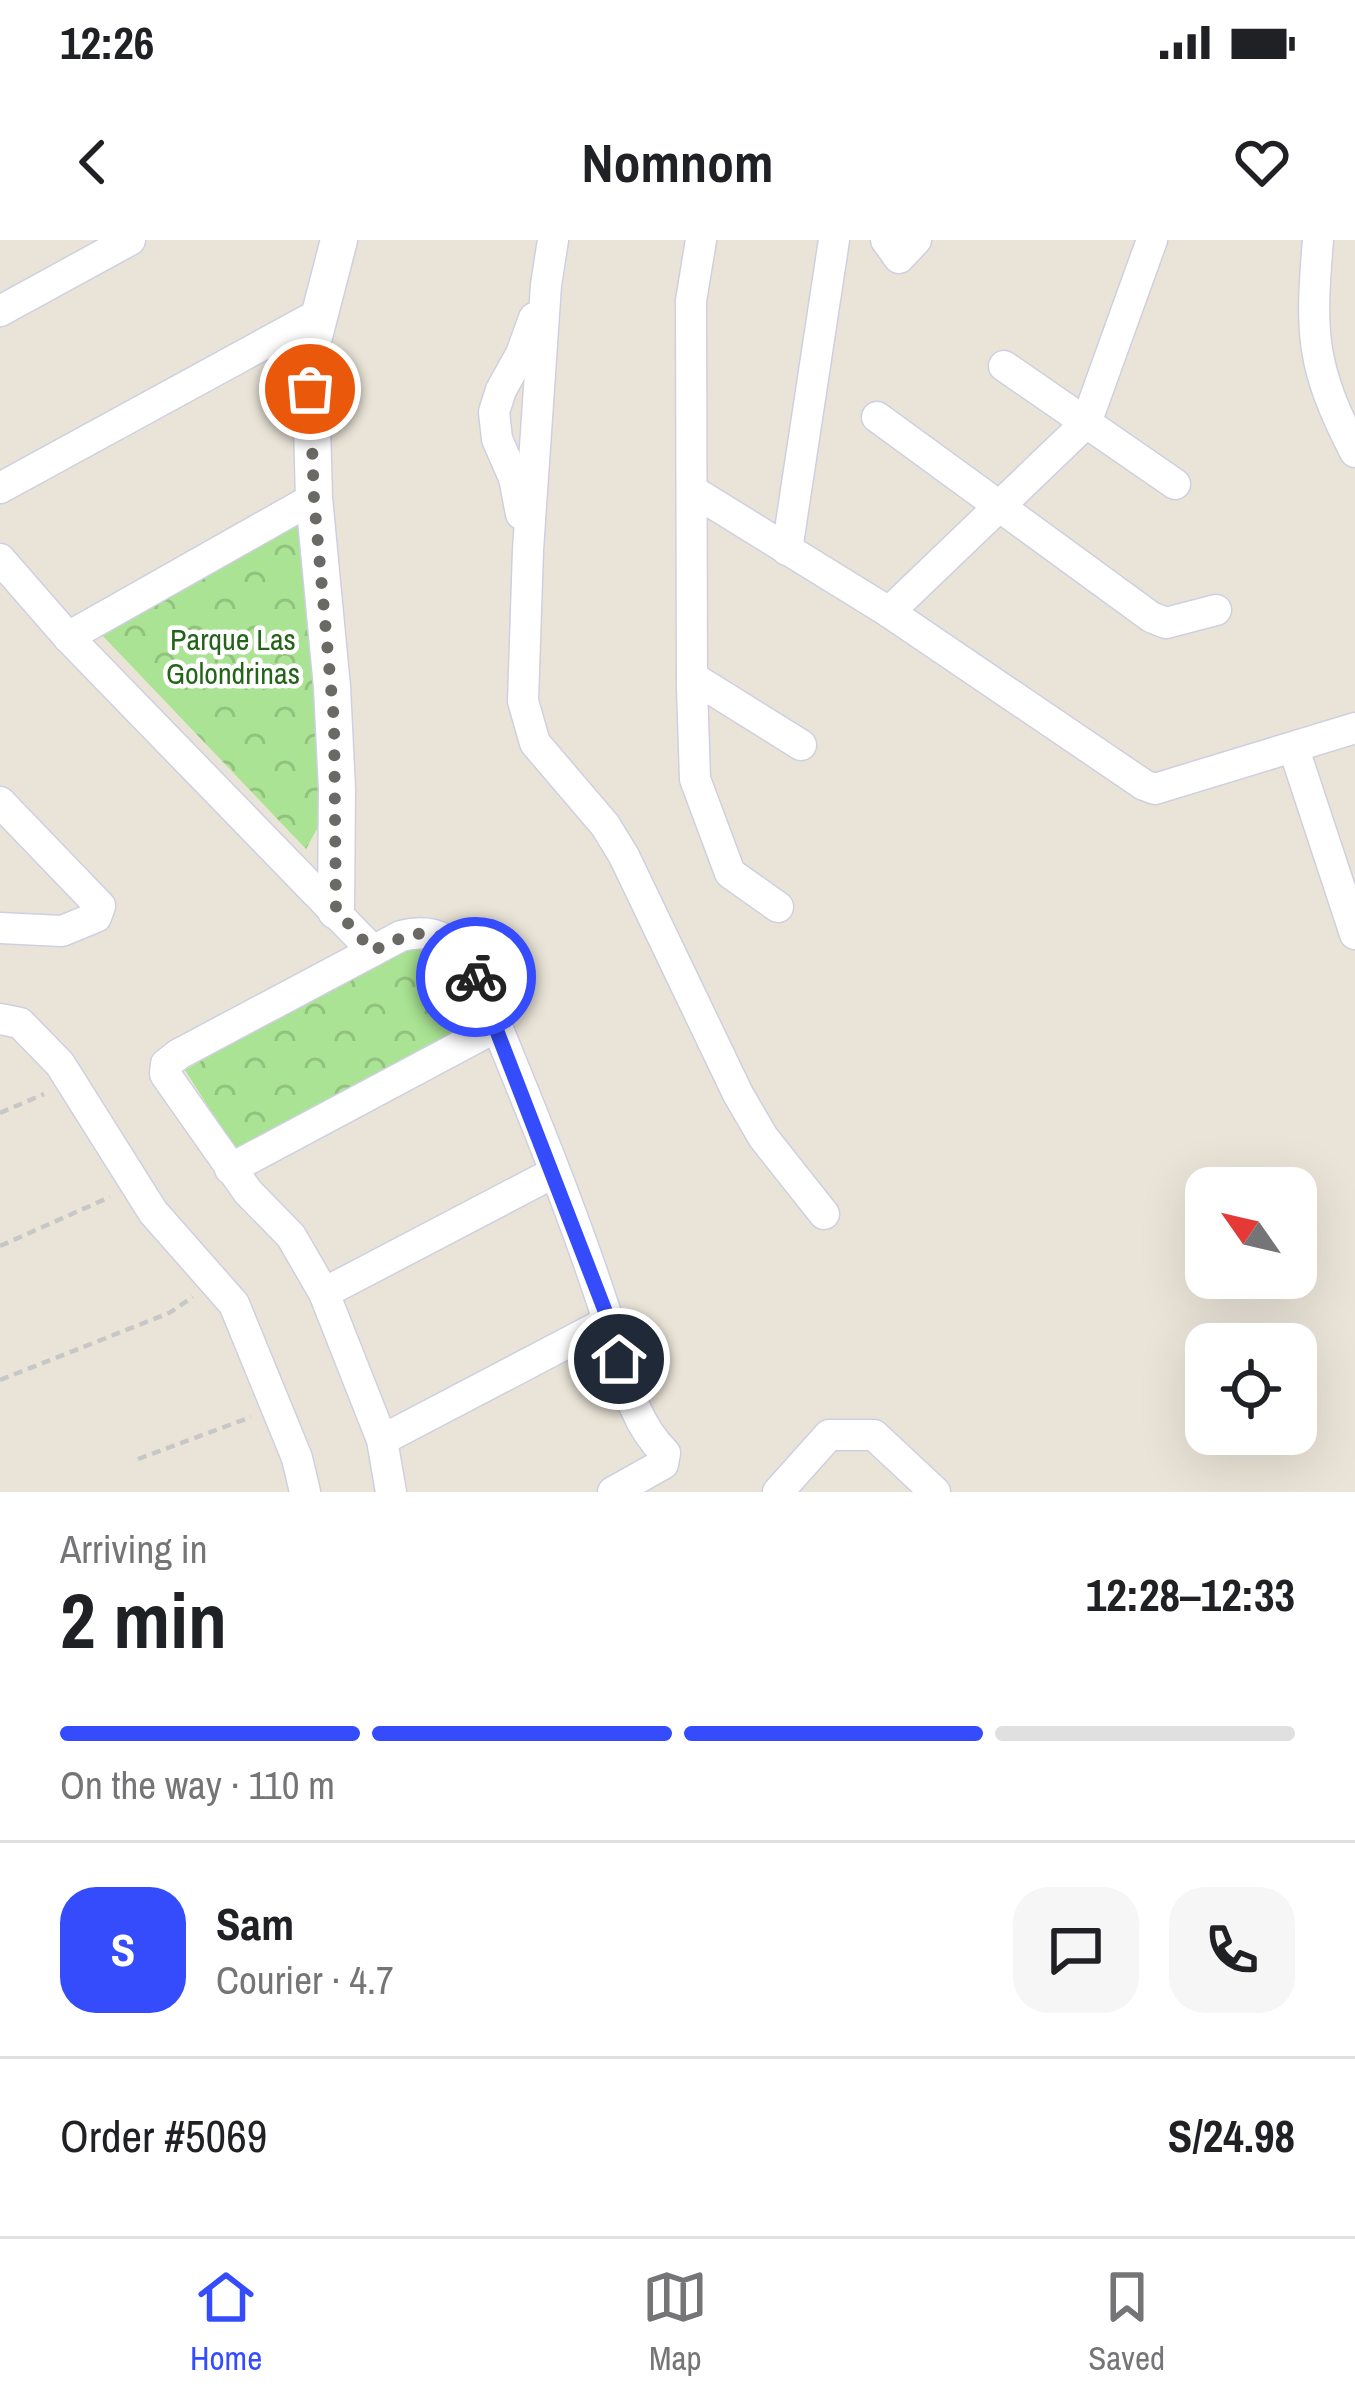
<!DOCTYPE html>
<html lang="en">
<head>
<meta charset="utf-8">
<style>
	:root { --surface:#fff; --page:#f6f6f6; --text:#202124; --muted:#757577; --line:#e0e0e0; --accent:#344cfc }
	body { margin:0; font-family:"Archivo Narrow",sans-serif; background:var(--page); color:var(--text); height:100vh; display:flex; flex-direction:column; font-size:45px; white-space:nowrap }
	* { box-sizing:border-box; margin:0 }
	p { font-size:39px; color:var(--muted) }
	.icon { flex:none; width:66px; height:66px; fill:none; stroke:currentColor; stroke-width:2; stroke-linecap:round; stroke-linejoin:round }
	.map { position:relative; height:1252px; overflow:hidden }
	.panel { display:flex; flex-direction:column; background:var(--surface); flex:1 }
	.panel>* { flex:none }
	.needle { width:78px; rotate:304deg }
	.controls { position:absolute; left:1185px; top:927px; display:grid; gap:24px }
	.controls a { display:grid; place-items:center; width:132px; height:132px; border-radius:24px; background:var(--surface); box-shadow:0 12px 48px #0002; font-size:60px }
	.pin { position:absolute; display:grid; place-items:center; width:102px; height:102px; color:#fff; margin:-51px; border:6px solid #fff; border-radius:50%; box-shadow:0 3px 12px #0007 }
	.courier { position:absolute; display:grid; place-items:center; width:120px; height:120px; margin:-60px; border:9px solid #344cfc; border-radius:50%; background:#fff; color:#222; box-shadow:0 3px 15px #0007 }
	.overview em { font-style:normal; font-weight:800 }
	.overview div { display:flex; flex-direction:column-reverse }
	.overview { display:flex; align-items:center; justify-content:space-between; height:204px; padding:0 60px }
	h1 { font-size:78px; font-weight:800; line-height:90px }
	.bar { display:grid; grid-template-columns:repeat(4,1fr); gap:18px 12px; align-content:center; height:144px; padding:0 60px }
	.bar i { height:15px; border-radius:9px; background:var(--line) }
	.bar .current { background:var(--accent) }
	.bar p { grid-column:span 4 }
	.line { display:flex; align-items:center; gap:30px; padding:0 60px; border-top:3px solid var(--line) }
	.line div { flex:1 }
	.round { display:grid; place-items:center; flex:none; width:126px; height:126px; border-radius:36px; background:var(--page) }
	.status { display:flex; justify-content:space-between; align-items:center; height:84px; padding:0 60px; background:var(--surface); direction:ltr }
	.status svg { height:33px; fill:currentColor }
	header { display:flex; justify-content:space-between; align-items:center; height:156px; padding:0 60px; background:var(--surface); font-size:54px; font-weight:800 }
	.tabs { display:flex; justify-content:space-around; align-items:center; height:168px; border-top:3px solid var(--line); background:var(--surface); font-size:33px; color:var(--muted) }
	.tabs a { display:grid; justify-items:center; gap:6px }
	.tabs .current { color:var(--accent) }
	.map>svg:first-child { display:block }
</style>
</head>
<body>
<div class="status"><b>12:26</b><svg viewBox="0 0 49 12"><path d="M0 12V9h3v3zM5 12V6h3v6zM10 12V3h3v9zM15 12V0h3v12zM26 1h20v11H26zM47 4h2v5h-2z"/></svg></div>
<header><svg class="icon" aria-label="back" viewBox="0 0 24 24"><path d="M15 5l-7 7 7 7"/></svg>Nomnom<svg class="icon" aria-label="heart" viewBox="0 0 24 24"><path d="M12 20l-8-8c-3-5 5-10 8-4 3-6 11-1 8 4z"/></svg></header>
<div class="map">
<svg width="1355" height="1252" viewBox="0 0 1355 1252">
	<defs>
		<pattern id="forest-crowns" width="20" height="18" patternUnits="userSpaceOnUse" patternTransform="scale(3)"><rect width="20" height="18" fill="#a9e393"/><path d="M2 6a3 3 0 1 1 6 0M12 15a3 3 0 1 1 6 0" fill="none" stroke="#91c37f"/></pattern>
	</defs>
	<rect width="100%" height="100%" fill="#eae4d8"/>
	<g fill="url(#forest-crowns)">
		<polygon points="304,282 322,553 318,587 306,609 101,394"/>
		<polygon points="421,704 451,716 483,780 238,914 185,830 402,707"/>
	</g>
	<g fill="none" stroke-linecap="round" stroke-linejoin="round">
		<g stroke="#ced0e1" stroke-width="33">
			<g id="minor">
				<polyline points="553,0 546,45 528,310 523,461 535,503 605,585 624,616 738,854 763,897 824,974"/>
				<polyline points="701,0 691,61 692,447 695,539 730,633 778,667"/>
				<polyline points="886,0 899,18 916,0"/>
				<path d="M1318,0c-8,95 -7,126 37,212"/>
				<polyline points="0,71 130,0"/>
				<polyline points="1004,126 1175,244"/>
				<polyline points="877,177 1151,377 1166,383 1216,370"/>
				<polyline points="0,248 317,75"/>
				<polyline points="693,251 889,372 1144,545 1155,549 1355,488"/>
				<polyline points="521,274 514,238 497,199 494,172 501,150 521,114 534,78"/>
				<polyline points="787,310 834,0"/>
				<polyline points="0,319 68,397 373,711"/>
				<polyline points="889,372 1086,183 1152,0"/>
				<polyline points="68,397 314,258"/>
				<polyline points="692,437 801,505"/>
				<polyline points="1294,509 1355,694"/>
				<polyline points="0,562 100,666 96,677 62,691 0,688"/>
				<polyline points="0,779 20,783 60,824 153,972 234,1064 297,1218 305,1252"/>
				<polyline points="230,929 496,787"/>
				<polyline points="324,1053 553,933"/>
				<polyline points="382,1200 609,1081"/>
				<path d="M391,1252l-9,-52 -58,-147 -33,-57 -43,-44 -83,-118 1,-10 13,-10 222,-118c39,-10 59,9 76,42 46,112 94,227 131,342 16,48 20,96 57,133l-2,11 -50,28"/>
				<polyline points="778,1252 829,1195 874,1195 935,1252"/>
			</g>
		</g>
		<g stroke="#ced0e1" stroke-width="39">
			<polyline id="tertiary" points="336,671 337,549 332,447 314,258 310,112 339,0"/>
		</g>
		<g stroke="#c7c7c7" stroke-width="4.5" stroke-dasharray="9 6" stroke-linecap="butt">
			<polyline points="0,873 44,854"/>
			<polyline points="0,1006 110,957"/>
			<polyline points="0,1140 169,1073 193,1057"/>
			<polyline points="138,1219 251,1177"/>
		</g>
		<use href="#minor" stroke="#fff" stroke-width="30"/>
		<use href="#tertiary" stroke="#fff" stroke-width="36"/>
	</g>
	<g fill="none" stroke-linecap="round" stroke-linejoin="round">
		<path stroke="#6b6965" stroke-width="12" stroke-dasharray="0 21.6" d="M310,149l4,110 20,222 2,189 37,41c49,-26 76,-28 103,26"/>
		<polyline stroke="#344cfc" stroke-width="15" points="476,737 609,1081 619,1119"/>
	</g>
	<g text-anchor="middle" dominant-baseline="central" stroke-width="9" stroke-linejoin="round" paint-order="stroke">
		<g font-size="30" fill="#236418" stroke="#fff">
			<text x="233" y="399">Parque Las<tspan x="233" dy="34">Golondrinas</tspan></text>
		</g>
	</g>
</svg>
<div class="controls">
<a><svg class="needle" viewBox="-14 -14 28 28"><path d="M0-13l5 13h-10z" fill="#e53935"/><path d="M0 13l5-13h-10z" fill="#757577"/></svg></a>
<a><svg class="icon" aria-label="locate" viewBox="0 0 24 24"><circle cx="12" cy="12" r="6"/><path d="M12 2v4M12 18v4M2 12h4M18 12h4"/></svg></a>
</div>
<div class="pin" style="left:310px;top:149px;background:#ea580c"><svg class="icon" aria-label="bag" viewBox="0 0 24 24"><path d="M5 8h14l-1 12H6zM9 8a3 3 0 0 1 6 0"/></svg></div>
<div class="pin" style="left:619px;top:1119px;background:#1f2937"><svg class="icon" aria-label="home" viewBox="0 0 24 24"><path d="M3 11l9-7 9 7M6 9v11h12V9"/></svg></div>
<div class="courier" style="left:476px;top:737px"><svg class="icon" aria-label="bike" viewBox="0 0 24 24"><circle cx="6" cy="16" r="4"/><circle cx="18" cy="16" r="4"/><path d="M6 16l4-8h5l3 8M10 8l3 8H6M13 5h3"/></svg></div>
</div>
<section class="panel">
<div class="overview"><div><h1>2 min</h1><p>Arriving in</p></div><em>12:28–12:33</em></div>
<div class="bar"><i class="current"></i><i class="current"></i><i class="current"></i><i></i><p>On the way · 110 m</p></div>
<div class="line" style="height:216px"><b class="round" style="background:var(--accent);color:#fff">S</b><div><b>Sam</b><p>Courier · 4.7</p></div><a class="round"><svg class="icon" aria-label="chat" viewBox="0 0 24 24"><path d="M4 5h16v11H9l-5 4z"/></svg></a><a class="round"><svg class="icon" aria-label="phone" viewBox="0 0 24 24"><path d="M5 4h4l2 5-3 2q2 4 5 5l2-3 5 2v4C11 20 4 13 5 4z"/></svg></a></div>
<div class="line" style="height:156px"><div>Order #5069</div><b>S/24.98</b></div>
</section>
<nav class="tabs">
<a class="current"><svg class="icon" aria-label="home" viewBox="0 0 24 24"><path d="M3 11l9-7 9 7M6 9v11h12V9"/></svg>Home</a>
<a><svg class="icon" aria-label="map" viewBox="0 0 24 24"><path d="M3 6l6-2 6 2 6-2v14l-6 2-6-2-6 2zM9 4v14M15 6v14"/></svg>Map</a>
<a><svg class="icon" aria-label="saved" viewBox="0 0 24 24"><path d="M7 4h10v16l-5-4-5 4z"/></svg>Saved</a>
</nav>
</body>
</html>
